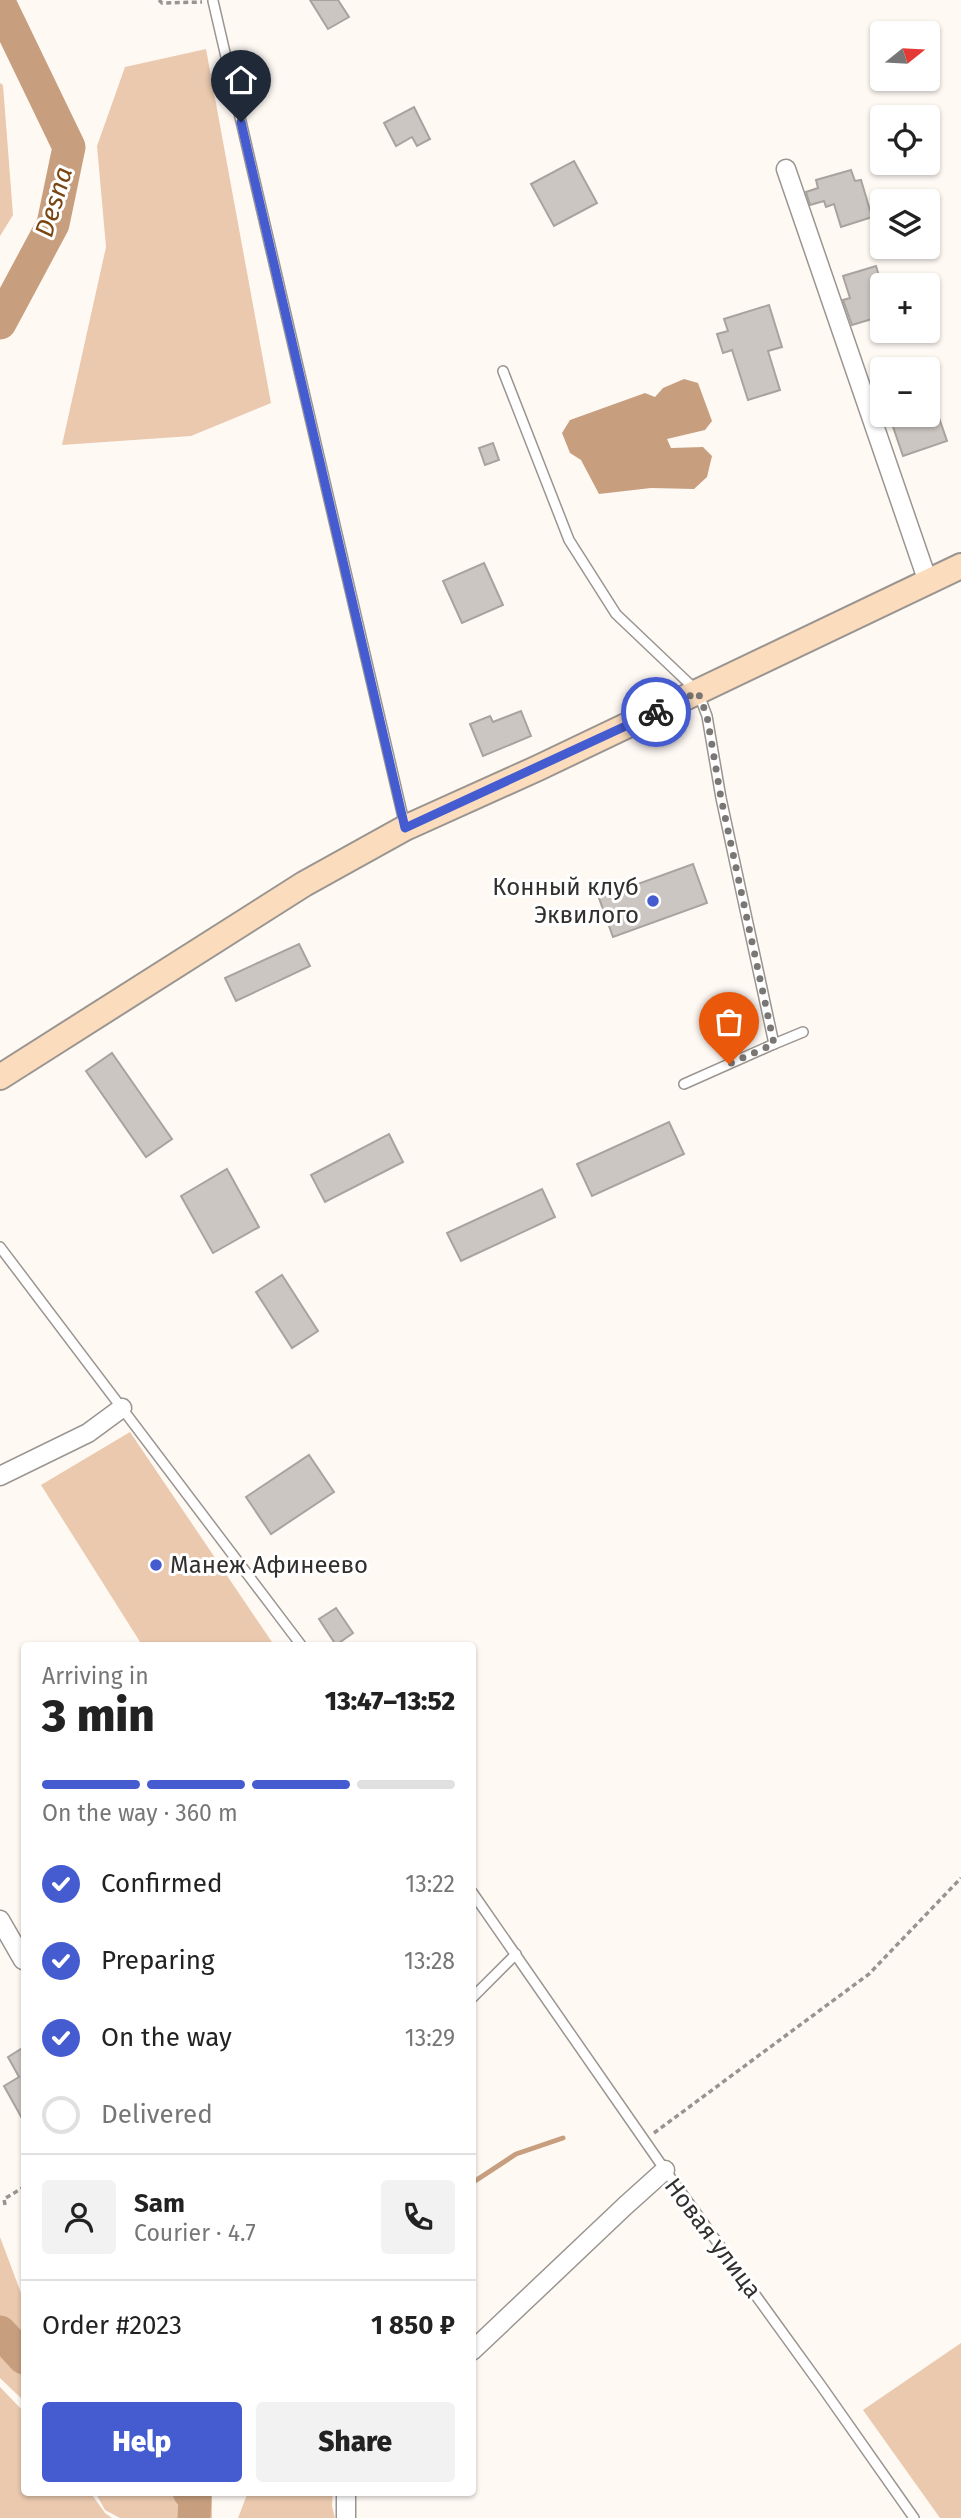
<!DOCTYPE html>
<html lang="en">
<head>
<meta charset="utf-8">
<style>
	:root { --surface:#fff; --page:#f2f2f2; --text:#222; --muted:#767676; --line:#e0e0e0; --accent:#445cd0 }
	body { margin:0; font-family:"Fira Sans",sans-serif; background:var(--page); color:var(--text); height:100vh; display:flex; flex-direction:column; font-size:26px; white-space:nowrap }
	* { box-sizing:border-box; margin:0 }
	p { font-size:23px; color:var(--muted) }
	.icon { flex:none; width:38px; height:38px; fill:none; stroke:currentColor; stroke-width:2; stroke-linecap:round; stroke-linejoin:round }
	.map { position:relative; flex:1; overflow:hidden }
	.details { position:absolute; left:21px; top:1642px; width:455px; height:854px; display:flex; flex-direction:column; background:var(--surface); border-radius:7px; box-shadow:0 2px 5px #0004 }
	.details>* { flex:none }
	.needle { width:46px; rotate:72deg }
	.fabs { position:absolute; left:870px; top:21px; display:grid; gap:14px }
	.fabs a { display:grid; place-items:center; width:70px; height:70px; border-radius:7px; background:var(--surface); box-shadow:0 2px 5px #0004; font-size:35px }
	.pin { position:absolute; display:grid; place-items:center; width:60px; height:60px; color:#fff; margin:-72px -30px; border-radius:50% 50% 50% 0; rotate:-45deg; box-shadow:0 0 7px #0007 }
	.pin .icon { rotate:45deg }
	.courier { position:absolute; display:grid; place-items:center; width:70px; height:70px; margin:-35px; border:5px solid #445cd0; border-radius:50%; background:#fff; color:#222; box-shadow:0 2px 9px #0007 }
	.headline em { font-style:normal; font-weight:800 }
	.headline div { display:flex; flex-direction:column-reverse }
	.headline { display:flex; align-items:center; justify-content:space-between; height:119px; padding:0 21px }
	h1 { font-size:46px; font-weight:800; line-height:52px }
	.bar { display:grid; grid-template-columns:repeat(4,1fr); gap:10px 7px; align-content:center; height:84px; padding:0 21px }
	.bar i { height:9px; border-radius:5px; background:var(--line) }
	.bar .selected { background:var(--accent) }
	.bar p { grid-column:span 4 }
	.line { display:flex; align-items:center; gap:18px; padding:0 21px; border-top:2px solid var(--line) }
	.line div { flex:1 }
	.round { display:grid; place-items:center; flex:none; width:74px; height:74px; border-radius:7px; background:var(--page) }
	ol { padding:0 21px; list-style:none }
	li { display:flex; align-items:center; gap:21px; height:77px }
	li p { margin-inline-start:auto }
	li .icon { padding:7px; border-radius:50%; background:var(--accent); color:#fff; stroke-width:4 }
	li:last-child { color:var(--muted) }
	li i { width:38px; height:38px; border:4px solid var(--line); border-radius:50% }
	.cta { display:flex; gap:14px; margin-top:auto; padding:14px 21px }
	.cta a { flex:1; height:80px; border-radius:7px; background:var(--accent); color:#fff; font-size:28px; font-weight:800; line-height:80px; text-align:center }
	.cta a+a { background:var(--page); color:var(--text) }
	.map>svg:first-child { display:block }
</style>
</head>
<body>
<div class="map">
<svg width="961" height="2518" viewBox="0 0 961 2518">
	<rect width="100%" height="100%" fill="#fff9f4"/>
	<g fill="#eac9af">
		<polygon points="206,49 271,403 191,436 62,445 106,247 97,146 125,67"/>
		<polygon points="0,83 3,85 13,215 0,236"/>
		<polygon points="130,1432 274,1645 142,1645 41,1485"/>
		<polygon points="0,2237 24,2301 24,2401 0,2378"/>
		<polygon points="961,2343 961,2518 940,2518 863,2410"/>
		<polygon points="0,2387 24,2412 24,2492 90,2492 105,2513 112,2518 0,2518"/>
		<polygon points="95,2492 212,2492 212,2518 120,2518 105,2510"/>
		<polygon points="248,2492 333,2492 332,2506 335,2518 238,2518"/>
	</g>
	<polygon fill="#c79f7f" points="684,379 698,383 712,421 705,430 667,439 671,448 703,447 712,456 707,477 694,489 651,488 599,494 581,460 570,453 562,433 570,420 645,393 655,397 663,388"/>
	<g fill="none" stroke-linecap="round" stroke-linejoin="round">
		<polyline stroke="#c79f7f" stroke-width="5" points="472,2183 516,2154 563,2138"/>
		<g stroke="#c79f7f" stroke-width="33">
			<polyline points="0,4 69,147 53,224 0,323"/>
			<polyline points="0,2332 24,2358"/>
			<polyline points="189,2492 195,2498 194,2518"/>
		</g>
	</g>
	<g fill="#ccc6c2" stroke="#a8a39e" stroke-width="2">
		<polygon points="310,0 338,0 349,17 328,29"/>
		<polygon points="414,107 430,139 417,146 412,137 396,146 384,123"/>
		<polygon points="574,161 597,203 554,226 531,184"/>
		<polygon points="851,170 855,181 861,180 872,217 841,227 834,204 826,207 824,201 810,205 806,192 818,188 816,180"/>
		<polygon points="876,266 882,286 882,316 852,325 843,300 850,298 843,276"/>
		<polygon points="769,305 782,347 768,351 780,390 748,400 732,350 723,353 717,334 728,331 724,319"/>
		<polygon points="889,415 938,415 947,441 903,456"/>
		<polygon points="493,443 499,460 485,465 479,448"/>
		<polygon points="484,563 503,605 462,623 443,581"/>
		<polygon points="521,711 531,736 483,756 470,724 490,716 493,722"/>
		<polygon points="693,864 707,903 613,937 599,898"/>
		<polygon points="299,944 310,966 236,1001 225,978"/>
		<polygon points="112,1053 172,1139 146,1157 86,1071"/>
		<polygon points="669,1122 684,1154 592,1196 577,1164"/>
		<polygon points="389,1134 403,1162 325,1202 311,1175"/>
		<polygon points="227,1169 259,1227 213,1253 181,1196"/>
		<polygon points="542,1189 555,1217 461,1261 447,1233"/>
		<polygon points="282,1275 318,1331 292,1348 256,1292"/>
		<polygon points="309,1455 334,1492 271,1534 246,1497"/>
		<polygon points="336,1608 353,1633 336,1645 319,1619"/>
		<polygon points="24,2047 24,2122 4,2086 19,2077 8,2057"/>
	</g>
	<g fill="none" stroke-linecap="round" stroke-linejoin="round">
		<g stroke="#9b9591" stroke-width="12">
			<g id="lane">
				<polyline points="213,1 405,826"/>
				<polyline points="503,371 569,540 616,614 698,692 707,716 721,798 774,1044 803,1032"/>
				<polyline points="684,1084 774,1044"/>
				<polyline points="0,1247 301,1645"/>
				<polyline points="472,1892 665,2170 822,2387 914,2518"/>
				<polyline points="472,1998 516,1954"/>
			</g>
		</g>
		<g stroke="#9b9591" stroke-width="21">
			<g id="street">
				<polyline points="786,169 928,582"/>
				<polyline points="0,1476 88,1433 122,1408"/>
				<polyline points="0,1920 23,1960"/>
				<polyline points="472,2351 625,2206 665,2170"/>
				<polyline points="346,2492 346,2518"/>
			</g>
		</g>
		<g stroke="#9b9591" stroke-width="28">
			<polyline id="secondary" points="0,1077 304,884 405,828 538,768 961,566"/>
		</g>
		<g stroke="#989491" stroke-width="3.5" stroke-dasharray="5 3.5" stroke-linecap="butt">
			<polyline points="159,0 162,3 202,2"/>
			<polyline points="654,2133 869,1974 961,1878"/>
			<polyline points="5,2205 4,2199 24,2187"/>
		</g>
		<use href="#lane" stroke="#fff" stroke-width="9"/>
		<use href="#street" stroke="#fff" stroke-width="18"/>
		<use href="#secondary" stroke="#fbddbe" stroke-width="24"/>
	</g>
	<g fill="none" stroke-linecap="round" stroke-linejoin="round">
		<polyline stroke="#7a7673" stroke-width="7" stroke-dasharray="0 12.6" points="656,712 698,692 707,716 721,798 774,1044 729,1064"/>
		<polyline stroke="#445cd0" stroke-width="9" points="241,122 405,828 656,712"/>
	</g>
	<g fill="#445cd0" stroke="#fff" stroke-width="2.5">
		<circle cx="653" cy="901" r="7"/>
		<circle cx="156" cy="1565" r="7"/>
	</g>
	<g text-anchor="middle" dominant-baseline="central" stroke-width="6" stroke-linejoin="round" paint-order="stroke">
		<g font-size="24" fill="#32302e" stroke="#fff" text-anchor="end">
			<text x="639" y="887">Конный клуб<tspan x="639" dy="28">Эквилого</tspan></text>
			<text x="170" y="1565" text-anchor="start">Манеж Афинеево</text>
		</g>
		<g font-size="24" fill="#32302e" stroke="#fff">
			<text transform="translate(713 2238) rotate(53)">Новая улица</text>
		</g>
		<g font-size="26" font-style="italic" fill="#794511" stroke="#fff">
			<text transform="translate(54 202) rotate(-73)">Desna</text>
		</g>
	</g>
</svg>
<div class="fabs">
<a><svg class="needle" viewBox="-14 -14 28 28"><path d="M0-13l5 13h-10z" fill="#e53935"/><path d="M0 13l5-13h-10z" fill="#767676"/></svg></a>
<a><svg class="icon" aria-label="locate" viewBox="0 0 24 24"><circle cx="12" cy="12" r="6"/><path d="M12 2v4M12 18v4M2 12h4M18 12h4"/></svg></a>
<a><svg class="icon" aria-label="layers" viewBox="0 0 24 24"><path d="M12 4l9 5-9 5-9-5zM3 14l9 5 9-5"/></svg></a>
<a>+</a>
<a>−</a>
</div>
<div class="pin" style="left:729px;top:1064px;background:#ea580c"><svg class="icon" aria-label="bag" viewBox="0 0 24 24"><path d="M5 8h14l-1 12H6zM9 8a3 3 0 0 1 6 0"/></svg></div>
<div class="pin" style="left:241px;top:122px;background:#1f2937"><svg class="icon" aria-label="home" viewBox="0 0 24 24"><path d="M3 11l9-7 9 7M6 9v11h12V9"/></svg></div>
<div class="courier" style="left:656px;top:712px"><svg class="icon" aria-label="bike" viewBox="0 0 24 24"><circle cx="6" cy="16" r="4"/><circle cx="18" cy="16" r="4"/><path d="M6 16l4-8h5l3 8M10 8l3 8H6M13 5h3"/></svg></div>
<section class="details">
<div class="headline"><div><h1>3 min</h1><p>Arriving in</p></div><em>13:47–13:52</em></div>
<div class="bar"><i class="selected"></i><i class="selected"></i><i class="selected"></i><i></i><p>On the way · 360 m</p></div>
<ol>
<li><svg class="icon" aria-label="check" viewBox="0 0 24 24"><path d="M5 12l5 5 9-10"/></svg>Confirmed<p>13:22</p></li>
<li><svg class="icon" aria-label="check" viewBox="0 0 24 24"><path d="M5 12l5 5 9-10"/></svg>Preparing<p>13:28</p></li>
<li><svg class="icon" aria-label="check" viewBox="0 0 24 24"><path d="M5 12l5 5 9-10"/></svg>On the way<p>13:29</p></li>
<li><i></i>Delivered</li>
</ol>
<div class="line" style="height:126px"><a class="round"><svg class="icon" aria-label="person" viewBox="0 0 24 24"><circle cx="12" cy="8" r="4"/><path d="M4 21q1-7 8-7t8 7"/></svg></a><div><b>Sam</b><p>Courier · 4.7</p></div><a class="round"><svg class="icon" aria-label="phone" viewBox="0 0 24 24"><path d="M5 4h4l2 5-3 2q2 4 5 5l2-3 5 2v4C11 20 4 13 5 4z"/></svg></a></div>
<div class="line" style="height:91px"><div>Order #2023</div><b>1 850 ₽</b></div>
<div class="cta"><a>Help</a><a>Share</a></div>
</section>
</div>
</body>
</html>
